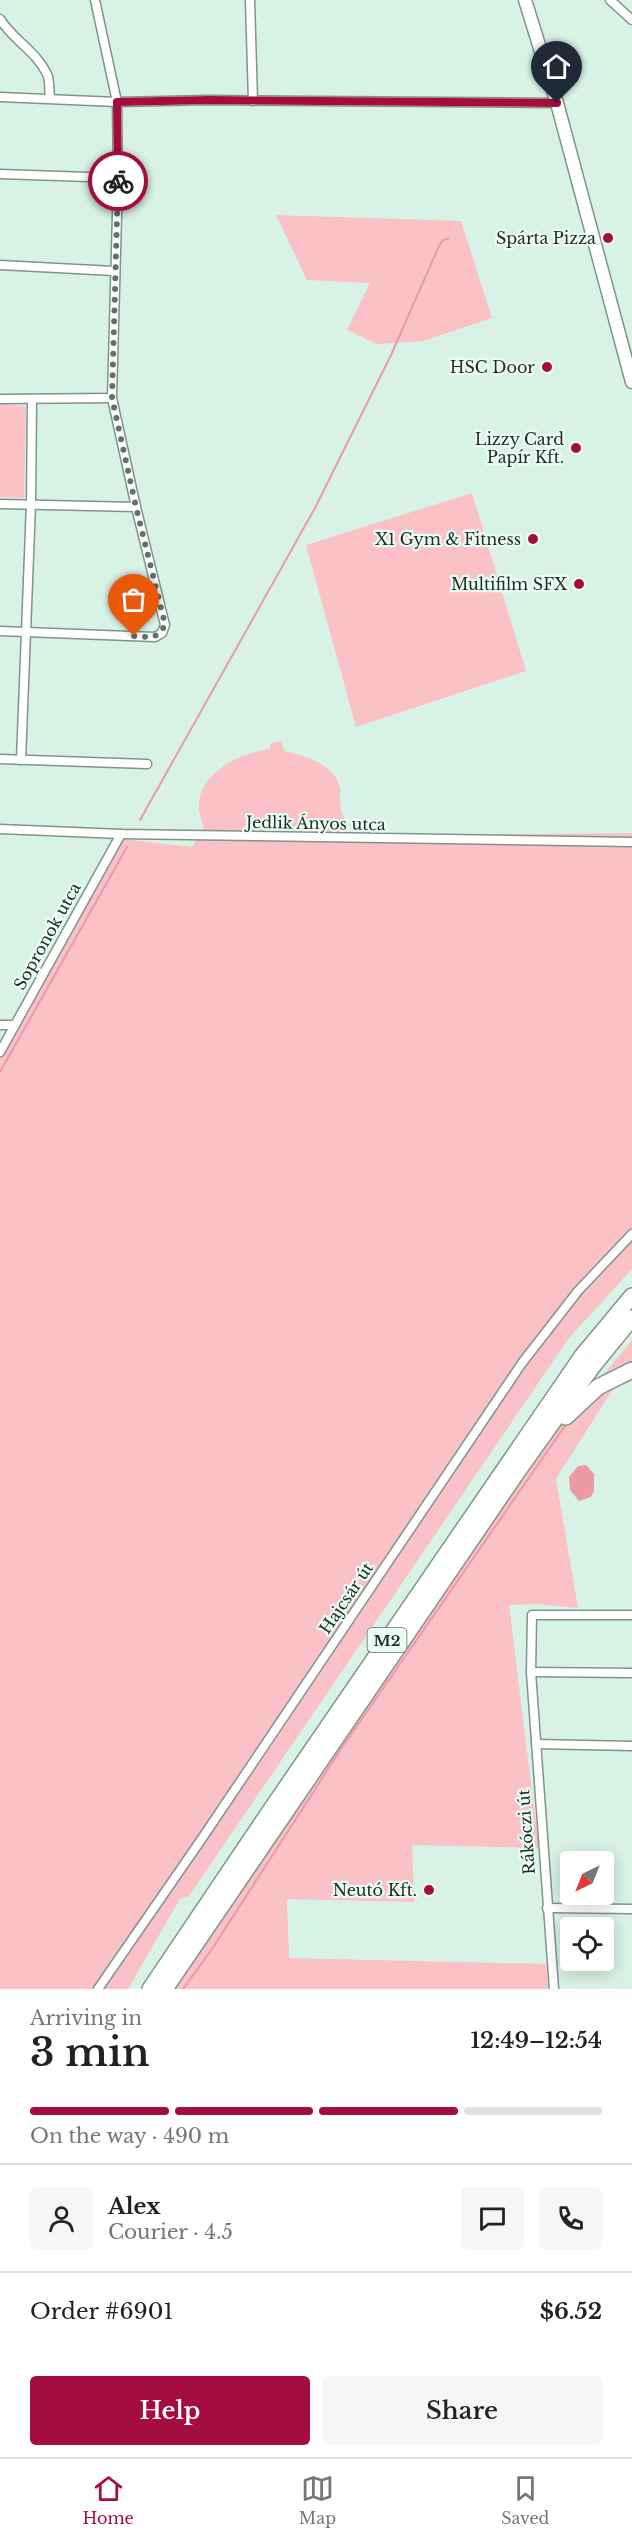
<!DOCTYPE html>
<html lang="en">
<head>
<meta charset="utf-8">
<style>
	:root { --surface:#fff; --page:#f6f6f6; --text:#222; --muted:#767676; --line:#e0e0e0; --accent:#a60d3f }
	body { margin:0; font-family:"Libre Baskerville",serif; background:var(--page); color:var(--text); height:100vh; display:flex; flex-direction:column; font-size:22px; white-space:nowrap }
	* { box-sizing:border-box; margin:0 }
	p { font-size:20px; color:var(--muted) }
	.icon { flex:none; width:33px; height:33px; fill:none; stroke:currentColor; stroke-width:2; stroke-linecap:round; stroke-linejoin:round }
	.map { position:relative; height:1989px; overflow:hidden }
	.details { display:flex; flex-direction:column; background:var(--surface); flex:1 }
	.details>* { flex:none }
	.needle { width:39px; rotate:223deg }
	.tools { position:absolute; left:560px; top:1851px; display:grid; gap:12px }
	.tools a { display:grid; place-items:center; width:54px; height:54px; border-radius:6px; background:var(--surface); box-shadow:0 3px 15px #0003; font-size:30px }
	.pin { position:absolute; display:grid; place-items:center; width:51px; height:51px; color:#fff; margin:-62px -26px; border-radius:50% 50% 50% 0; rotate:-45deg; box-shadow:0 0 6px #0007 }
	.pin .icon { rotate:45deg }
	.courier { position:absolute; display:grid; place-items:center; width:60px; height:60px; margin:-30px; border:4px solid #a60d3f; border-radius:50%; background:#fff; color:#222; box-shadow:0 2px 8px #0007 }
	.headline em { font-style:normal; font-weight:600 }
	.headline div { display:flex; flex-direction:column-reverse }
	.headline { display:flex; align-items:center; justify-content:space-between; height:102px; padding:0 30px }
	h1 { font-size:39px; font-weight:600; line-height:45px }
	.bar { display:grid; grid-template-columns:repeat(4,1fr); gap:9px 6px; align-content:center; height:72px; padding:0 30px }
	.bar i { height:8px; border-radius:4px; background:var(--line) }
	.bar .selected { background:var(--accent) }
	.bar p { grid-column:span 4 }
	.line { display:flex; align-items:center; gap:15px; padding:0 30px; border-top:2px solid var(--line) }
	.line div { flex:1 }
	.round { display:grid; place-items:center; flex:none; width:63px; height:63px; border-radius:6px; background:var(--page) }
	.primary-button { display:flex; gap:12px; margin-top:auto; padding:12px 30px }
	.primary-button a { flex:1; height:69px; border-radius:6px; background:var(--accent); color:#fff; font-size:24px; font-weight:600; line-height:69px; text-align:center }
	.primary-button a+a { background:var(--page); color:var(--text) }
	.dock { display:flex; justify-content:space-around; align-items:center; height:84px; border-top:2px solid var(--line); background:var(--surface); font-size:16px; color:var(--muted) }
	.dock a { display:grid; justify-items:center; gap:3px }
	.dock .selected { color:var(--accent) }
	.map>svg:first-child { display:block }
</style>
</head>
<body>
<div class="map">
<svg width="632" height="1989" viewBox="0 0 632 1989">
	<rect width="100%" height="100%" fill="#d9f2e6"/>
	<g fill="#fac1c7">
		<polygon points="276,215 461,221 492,318 423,341 377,344 347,330 370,283 307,280"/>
		<polygon points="0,404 26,406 24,498 0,497"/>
		<polygon points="472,493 526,671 356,727 306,545"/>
		<path d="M281,741l3,10c20,4 52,14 56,37 1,5 -1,10 0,14 1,12 6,19 5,32l99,1 188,-2v436l-63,69 -380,558 -9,3 -52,90h-128v-931l122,-219 70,8 12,-20c-21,-44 27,-73 66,-78l1,-6z"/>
		<polygon points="632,1340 632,1367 596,1384"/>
		<polygon points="632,1376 632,1381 613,1389 556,1479 578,1608 537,1604 509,1605 539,1848 412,1845 414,1902 287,1899 289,1958 546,1964 548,1989 169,1989 560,1423 583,1403"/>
	</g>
	<polygon fill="#eb9aa4" points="586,1465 594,1474 594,1491 591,1497 579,1501 570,1490 569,1477 578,1466"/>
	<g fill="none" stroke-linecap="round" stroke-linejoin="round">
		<g stroke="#eb9aa4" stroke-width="2">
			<polyline points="140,820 315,508 391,355 439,246 443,240 448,239"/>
			<polyline points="0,1072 127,847"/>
			<polyline points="617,1386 632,1379"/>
			<polyline points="183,1989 212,1949 341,1749 567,1423"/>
		</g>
		<g stroke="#7e958a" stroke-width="11">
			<g id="street">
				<polyline points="250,0 253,101"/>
				<polyline points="610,0 632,20"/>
				<path d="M0,19c13,21 36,32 47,55 3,6 2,17 3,24"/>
				<polyline points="0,97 117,102 208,100 557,103"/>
				<polyline points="0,174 118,178"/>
				<polyline points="0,265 114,271"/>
				<polyline points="0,399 112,398"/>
				<polyline points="0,504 136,507"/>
				<polyline points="0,631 155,637 162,633 165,625 136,507 112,398 118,178 117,102 95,0"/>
				<polyline points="0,759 147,764"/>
				<polyline points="21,760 31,504 32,400"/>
				<polyline points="0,829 121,834 632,842"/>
				<polyline points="0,1025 15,1025"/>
				<polyline points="0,1052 121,834"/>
				<polyline points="531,1672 632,1673"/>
				<polyline points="536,1744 632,1746"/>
				<polyline points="547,1908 632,1909"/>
				<polyline points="98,1989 203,1837 522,1363 578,1291 632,1234"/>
				<polyline points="554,1989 531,1672 532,1615 632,1615"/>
			</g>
		</g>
		<g stroke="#7e958a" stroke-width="15">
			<polyline id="secondary" points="525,0 557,103 632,382"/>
		</g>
		<g stroke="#7e958a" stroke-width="18">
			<g id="highway">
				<polyline points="566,1417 598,1387 632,1370"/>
				<polyline points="150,1989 274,1805 582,1356 632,1296"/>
				<polyline points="165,1989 518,1471 593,1366 632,1318"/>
			</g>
		</g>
		<use href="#street" stroke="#fff" stroke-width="8"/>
		<use href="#secondary" stroke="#fff" stroke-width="12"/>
		<use href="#highway" stroke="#fff" stroke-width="15"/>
	</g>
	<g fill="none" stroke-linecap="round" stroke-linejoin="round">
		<path stroke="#62716a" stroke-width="6" stroke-dasharray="0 10.8" d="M118,181l-6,217 24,109 29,117c-6,16 -17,13 -31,12"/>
		<polyline stroke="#a60d3f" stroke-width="8" points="118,181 117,102 208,100 557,103"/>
	</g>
	<g fill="#a60d3f" stroke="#eafef5" stroke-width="2">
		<circle cx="608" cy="238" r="6"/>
		<circle cx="547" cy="367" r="6"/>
		<circle cx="576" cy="448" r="6"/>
		<circle cx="533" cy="539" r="6"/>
		<circle cx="579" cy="584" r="6"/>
		<circle cx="429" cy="1890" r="6"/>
	</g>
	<g text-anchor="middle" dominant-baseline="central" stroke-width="4.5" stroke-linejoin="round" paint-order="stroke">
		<rect fill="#eafef5" stroke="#5e6b65" stroke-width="1.5" x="367.5" y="1628" width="39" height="24" rx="4.5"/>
		<g font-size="15" font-weight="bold" fill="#222c27">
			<text x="387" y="1640">M2</text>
		</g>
		<g font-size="16" fill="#222c27" stroke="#eafef5" text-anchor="end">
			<text x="596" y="238">Spárta Pizza</text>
			<text x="535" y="367">HSC Door</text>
			<text x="564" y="439">Lizzy Card<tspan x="564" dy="18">Papír Kft.</tspan></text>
			<text x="521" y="539">X1 Gym &amp; Fitness</text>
			<text x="567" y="584">Multifilm SFX</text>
			<text x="417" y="1890">Neutó Kft.</text>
		</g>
		<g font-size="16" fill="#222c27" stroke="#eafef5">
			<text transform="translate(316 823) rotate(1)">Jedlik Ányos utca</text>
			<text transform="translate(47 936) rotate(-61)">Sopronok utca</text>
			<text transform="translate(346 1598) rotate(-56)">Hajcsár út</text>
			<text transform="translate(526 1832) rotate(-94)">Rákóczi út</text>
		</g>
	</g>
</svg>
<div class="tools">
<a><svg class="needle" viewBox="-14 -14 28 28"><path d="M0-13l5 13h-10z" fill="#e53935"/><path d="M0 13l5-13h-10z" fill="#767676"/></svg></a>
<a><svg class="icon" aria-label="locate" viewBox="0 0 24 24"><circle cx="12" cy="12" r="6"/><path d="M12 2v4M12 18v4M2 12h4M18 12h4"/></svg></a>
</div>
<div class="pin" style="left:134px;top:636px;background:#ea580c"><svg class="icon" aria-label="bag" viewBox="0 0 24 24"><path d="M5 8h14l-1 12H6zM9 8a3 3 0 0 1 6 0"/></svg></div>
<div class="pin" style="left:557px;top:103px;background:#1f2937"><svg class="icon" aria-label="home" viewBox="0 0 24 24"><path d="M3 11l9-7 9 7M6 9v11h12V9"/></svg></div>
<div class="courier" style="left:118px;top:181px"><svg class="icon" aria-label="bike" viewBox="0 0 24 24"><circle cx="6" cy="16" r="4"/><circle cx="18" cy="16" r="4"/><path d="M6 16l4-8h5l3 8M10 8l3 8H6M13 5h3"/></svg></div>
</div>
<section class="details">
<div class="headline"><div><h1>3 min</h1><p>Arriving in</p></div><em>12:49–12:54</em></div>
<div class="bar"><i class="selected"></i><i class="selected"></i><i class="selected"></i><i></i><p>On the way · 490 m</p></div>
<div class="line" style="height:108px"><a class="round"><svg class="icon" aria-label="person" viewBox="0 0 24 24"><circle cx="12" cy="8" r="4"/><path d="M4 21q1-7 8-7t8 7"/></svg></a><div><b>Alex</b><p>Courier · 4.5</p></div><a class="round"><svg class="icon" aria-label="chat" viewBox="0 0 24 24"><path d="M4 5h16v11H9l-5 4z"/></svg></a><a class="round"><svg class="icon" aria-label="phone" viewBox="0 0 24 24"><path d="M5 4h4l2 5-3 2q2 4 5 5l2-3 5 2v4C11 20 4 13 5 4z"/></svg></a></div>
<div class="line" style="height:78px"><div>Order #6901</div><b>$6.52</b></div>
<div class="primary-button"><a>Help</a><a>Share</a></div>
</section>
<nav class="dock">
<a class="selected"><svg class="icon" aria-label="home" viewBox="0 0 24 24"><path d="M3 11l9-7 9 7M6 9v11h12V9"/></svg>Home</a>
<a><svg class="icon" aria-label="map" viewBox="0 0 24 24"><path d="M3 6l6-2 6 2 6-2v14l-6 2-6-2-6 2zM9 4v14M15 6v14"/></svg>Map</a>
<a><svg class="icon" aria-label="saved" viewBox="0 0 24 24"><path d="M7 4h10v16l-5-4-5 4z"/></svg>Saved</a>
</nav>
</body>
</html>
